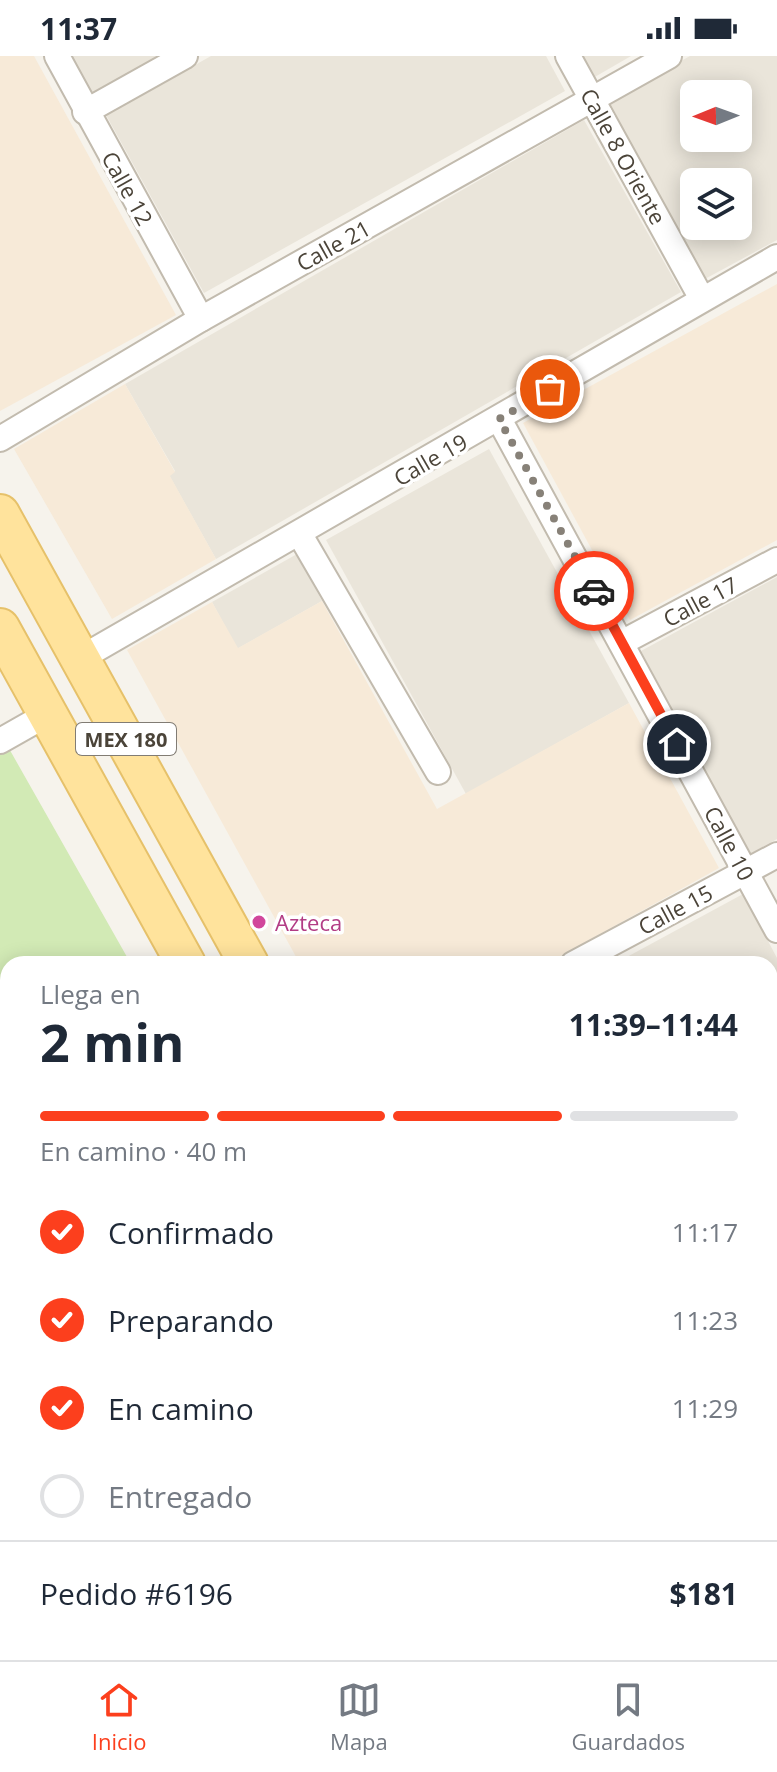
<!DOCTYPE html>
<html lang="es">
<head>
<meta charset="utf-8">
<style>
	:root { --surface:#fff; --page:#f6f6f7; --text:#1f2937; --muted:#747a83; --line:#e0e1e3; --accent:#fc3f1d }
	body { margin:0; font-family:"Open Sans",sans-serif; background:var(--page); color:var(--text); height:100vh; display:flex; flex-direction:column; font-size:30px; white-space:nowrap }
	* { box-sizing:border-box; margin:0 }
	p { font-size:26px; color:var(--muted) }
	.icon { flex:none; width:44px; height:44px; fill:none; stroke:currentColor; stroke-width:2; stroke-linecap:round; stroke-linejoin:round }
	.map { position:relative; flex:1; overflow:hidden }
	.side { position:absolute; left:0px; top:900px; width:778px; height:704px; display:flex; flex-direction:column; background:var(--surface); border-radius:24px 24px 0 0; box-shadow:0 4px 20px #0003 }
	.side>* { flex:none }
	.needle { width:52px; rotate:269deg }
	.buttons { position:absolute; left:680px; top:24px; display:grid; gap:16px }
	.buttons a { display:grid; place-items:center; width:72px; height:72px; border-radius:12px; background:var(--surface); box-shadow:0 4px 20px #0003; font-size:40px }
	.pin { position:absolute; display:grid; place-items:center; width:68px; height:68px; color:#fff; margin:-34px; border:4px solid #fff; border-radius:50%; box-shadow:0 2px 8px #0007 }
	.courier { position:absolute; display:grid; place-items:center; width:80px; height:80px; margin:-40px; border:6px solid #fc3f1d; border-radius:50%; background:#fff; color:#222; box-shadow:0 2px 10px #0007 }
	.summary em { font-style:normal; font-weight:700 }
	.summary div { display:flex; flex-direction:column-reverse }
	.summary { display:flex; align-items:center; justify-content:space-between; height:136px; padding:0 40px }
	h1 { font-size:52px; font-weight:700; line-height:60px }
	.bar { display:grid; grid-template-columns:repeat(4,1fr); gap:12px 8px; align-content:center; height:96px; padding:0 40px }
	.bar i { height:10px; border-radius:6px; background:var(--line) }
	.bar .on { background:var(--accent) }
	.bar p { grid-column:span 4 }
	.line { display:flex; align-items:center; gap:20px; padding:0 40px; border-top:2px solid var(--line) }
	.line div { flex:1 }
	ol { padding:0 40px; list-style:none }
	li { display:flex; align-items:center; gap:24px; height:88px }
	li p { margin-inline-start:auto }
	li .icon { padding:8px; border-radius:50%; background:var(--accent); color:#fff; stroke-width:4 }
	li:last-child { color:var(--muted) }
	li i { width:44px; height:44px; border:4px solid var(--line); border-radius:50% }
	.status { display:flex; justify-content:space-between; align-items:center; height:56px; padding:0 40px; background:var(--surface); direction:ltr }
	.status svg { height:22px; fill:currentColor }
	.dock { display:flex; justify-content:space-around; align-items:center; height:112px; border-top:2px solid var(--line); background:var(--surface); font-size:22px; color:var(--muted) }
	.dock a { display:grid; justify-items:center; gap:4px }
	.dock .on { color:var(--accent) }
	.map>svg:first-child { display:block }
</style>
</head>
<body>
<div class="status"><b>11:37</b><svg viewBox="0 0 49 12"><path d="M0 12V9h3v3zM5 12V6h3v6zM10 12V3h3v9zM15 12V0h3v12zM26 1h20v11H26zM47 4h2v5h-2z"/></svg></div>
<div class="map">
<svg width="777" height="1604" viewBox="0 0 777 1604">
	<rect width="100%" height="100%" fill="#f6f3ec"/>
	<g fill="#eae5da" fill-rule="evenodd">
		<polygon points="65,0 160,0 86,42"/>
		<polygon points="211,0 546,0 565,35 204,237 106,59"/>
		<polygon points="581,0 631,0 593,22"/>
		<path d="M690,0h87v184l-74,40 -96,-178zM694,38h44v44h-44zM694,126h44v44h-44z"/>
		<polygon points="584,64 681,236 216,503 169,419 175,415 125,328"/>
		<polygon points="489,393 629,647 466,738 326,484"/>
		<polygon points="297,498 322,545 237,593 212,546"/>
		<polygon points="777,521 777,783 750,798 641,595"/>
		<polygon points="743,838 777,902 777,974 770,977 770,908 614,908"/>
		<polygon points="777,1006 777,1222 770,1226 770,1010"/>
		<polygon points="777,1256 777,1394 770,1382 770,1260"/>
	</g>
	<g fill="#f7ead8">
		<polygon points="0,0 34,0 176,259 0,355"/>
		<polygon points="777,228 777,484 630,564 523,367"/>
		<polygon points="125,328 175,416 170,420 216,503 112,563 14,393"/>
		<polygon points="322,545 437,753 629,647 719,812 546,908 300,908 127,594 212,546 238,592"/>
		<polygon points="776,1445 777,1604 696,1604 692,1596 770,1596 770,1448"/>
	</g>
	<polygon fill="#d2eab5" points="7,689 131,908 8,908 8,1128 0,1132 0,693"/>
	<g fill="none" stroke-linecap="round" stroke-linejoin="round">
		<g stroke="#c2bbae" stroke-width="28">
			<g id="minor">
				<polyline points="57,0 201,263"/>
				<polyline points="568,0 702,243"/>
				<polyline points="85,56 185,0"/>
				<polyline points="499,363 777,874"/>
				<polyline points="0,383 201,263 669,0"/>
				<polyline points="299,477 438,716"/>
				<polyline points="623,586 777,504"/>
				<polyline points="81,602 777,201"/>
				<polyline points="0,685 46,659"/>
				<polyline points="573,908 777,799"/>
				<polyline points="770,996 777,992"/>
				<polyline points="770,1249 777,1245"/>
				<polyline points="770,1404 777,1417"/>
				<polyline points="0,1512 8,1526"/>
				<polyline points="47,1596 52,1604"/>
				<polyline points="214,1596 219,1604"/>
				<polyline points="150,1604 164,1596"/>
			</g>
		</g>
		<g stroke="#c2bbae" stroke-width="34">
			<polyline id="tertiary" points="0,1201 8,1197"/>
		</g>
		<g stroke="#e6c16a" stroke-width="42">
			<g id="primary">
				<polyline points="0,458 249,908"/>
				<polyline points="0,572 186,908"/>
				<polyline points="563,1596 567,1604"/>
				<polyline points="630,1596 635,1604"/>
			</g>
		</g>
		<use href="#minor" stroke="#fff" stroke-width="24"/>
		<use href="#tertiary" stroke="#fff" stroke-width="30"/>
		<use href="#primary" stroke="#ffe39c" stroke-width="38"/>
	</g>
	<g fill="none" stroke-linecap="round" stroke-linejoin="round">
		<polyline stroke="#878178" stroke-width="8" stroke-dasharray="0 14.4" points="550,333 499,363 594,535"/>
		<polyline stroke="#fc3f1d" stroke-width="10" points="594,535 677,688"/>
	</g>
	<circle fill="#d1479c" stroke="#fff" stroke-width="3" cx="259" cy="866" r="8"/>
	<g text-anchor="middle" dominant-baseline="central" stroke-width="7" stroke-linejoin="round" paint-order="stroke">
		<rect fill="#fff" stroke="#817c74" stroke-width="2" x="76" y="667" width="100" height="32" rx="6"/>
		<g font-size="20" font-weight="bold" fill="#4b4439">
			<text x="126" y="683">MEX 180</text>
		</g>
		<g font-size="22" fill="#4b4439" stroke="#fff">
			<text transform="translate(624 100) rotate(61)">Calle 8 Oriente</text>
			<text transform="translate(128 132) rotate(61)">Calle 12</text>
			<text transform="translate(333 189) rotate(-29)">Calle 21</text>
			<text transform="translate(430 403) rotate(-30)">Calle 19</text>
			<text transform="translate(700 545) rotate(-28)">Calle 17</text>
			<text transform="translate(730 787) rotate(62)">Calle 10</text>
			<text transform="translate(675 853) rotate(-28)">Calle 15</text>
		</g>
		<g font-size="22" fill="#b23c85" stroke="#fff" text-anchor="start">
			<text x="275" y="866">Azteca</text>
		</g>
	</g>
</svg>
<div class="buttons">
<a><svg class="needle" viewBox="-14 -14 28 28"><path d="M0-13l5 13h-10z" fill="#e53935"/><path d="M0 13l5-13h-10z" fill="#747a83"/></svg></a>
<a><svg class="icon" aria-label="layers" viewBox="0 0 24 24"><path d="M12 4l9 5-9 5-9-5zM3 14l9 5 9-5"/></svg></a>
</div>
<div class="pin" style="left:550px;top:333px;background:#ea580c"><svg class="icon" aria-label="bag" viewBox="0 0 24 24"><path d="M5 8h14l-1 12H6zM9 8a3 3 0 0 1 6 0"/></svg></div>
<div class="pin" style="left:677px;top:688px;background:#1f2937"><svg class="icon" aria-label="home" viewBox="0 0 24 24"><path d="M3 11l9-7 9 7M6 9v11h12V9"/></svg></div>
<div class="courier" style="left:594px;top:535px"><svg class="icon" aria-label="car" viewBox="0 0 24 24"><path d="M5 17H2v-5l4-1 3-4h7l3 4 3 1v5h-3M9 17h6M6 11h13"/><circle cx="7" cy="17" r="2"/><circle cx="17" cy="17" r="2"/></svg></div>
<section class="side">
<div class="summary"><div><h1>2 min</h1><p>Llega en</p></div><em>11:39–11:44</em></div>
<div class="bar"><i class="on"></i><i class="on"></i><i class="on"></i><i></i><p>En camino · 40 m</p></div>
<ol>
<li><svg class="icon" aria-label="check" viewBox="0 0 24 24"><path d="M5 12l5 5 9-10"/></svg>Confirmado<p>11:17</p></li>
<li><svg class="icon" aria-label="check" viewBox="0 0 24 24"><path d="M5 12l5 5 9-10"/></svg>Preparando<p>11:23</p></li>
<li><svg class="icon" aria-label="check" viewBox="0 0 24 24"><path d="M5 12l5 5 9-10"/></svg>En camino<p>11:29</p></li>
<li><i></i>Entregado</li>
</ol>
<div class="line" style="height:104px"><div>Pedido #6196</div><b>$181</b></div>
</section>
</div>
<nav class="dock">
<a class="on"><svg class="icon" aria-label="home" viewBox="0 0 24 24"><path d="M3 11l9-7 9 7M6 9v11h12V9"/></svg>Inicio</a>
<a><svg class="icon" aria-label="map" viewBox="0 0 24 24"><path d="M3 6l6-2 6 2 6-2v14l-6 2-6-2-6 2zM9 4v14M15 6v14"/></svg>Mapa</a>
<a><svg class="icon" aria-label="saved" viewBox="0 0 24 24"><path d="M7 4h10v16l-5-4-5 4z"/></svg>Guardados</a>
</nav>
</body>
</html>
